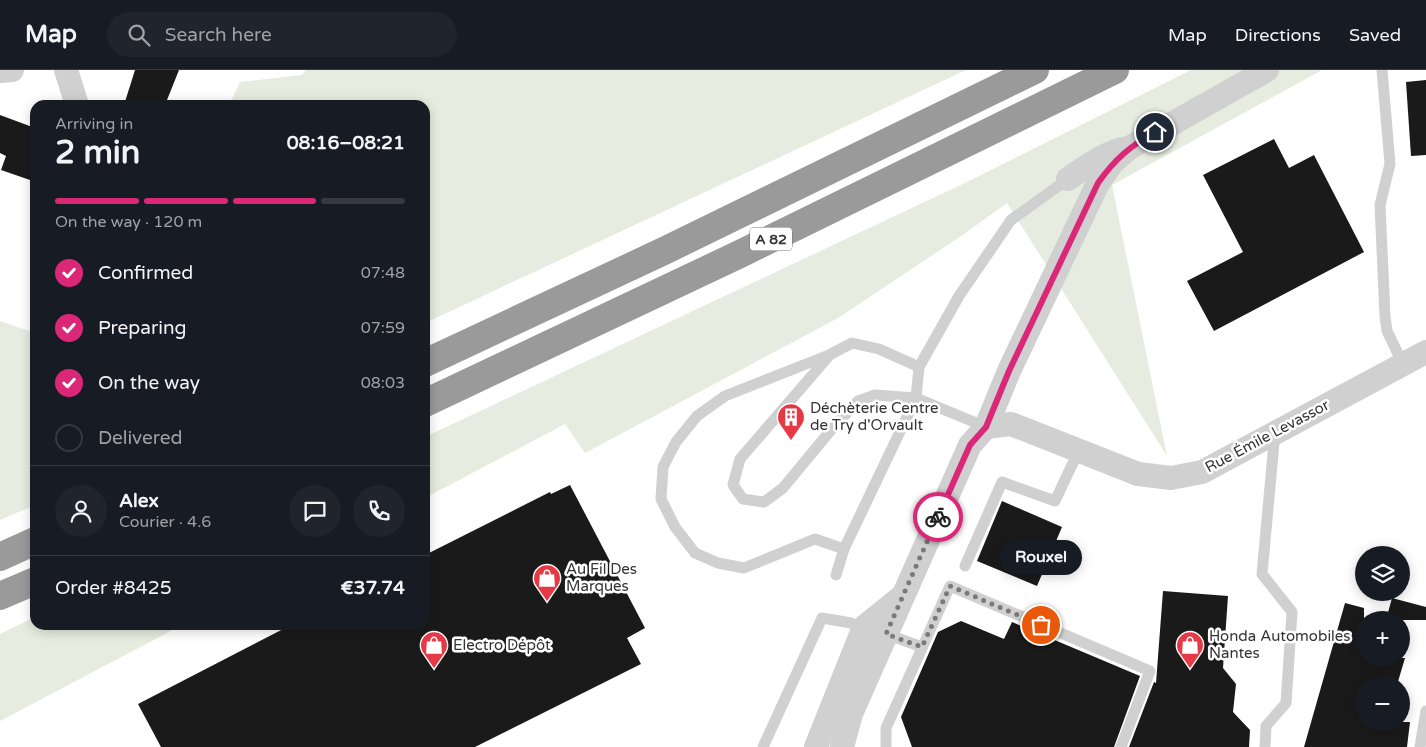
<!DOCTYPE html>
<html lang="en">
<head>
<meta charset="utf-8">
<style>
	:root { --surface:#171b24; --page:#20242c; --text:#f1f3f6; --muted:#9ea1a6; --line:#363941; --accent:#db2777 }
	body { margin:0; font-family:"Varela Round",sans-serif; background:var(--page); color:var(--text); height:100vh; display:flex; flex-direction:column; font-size:19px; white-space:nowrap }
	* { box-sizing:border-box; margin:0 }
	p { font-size:16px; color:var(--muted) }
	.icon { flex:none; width:28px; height:28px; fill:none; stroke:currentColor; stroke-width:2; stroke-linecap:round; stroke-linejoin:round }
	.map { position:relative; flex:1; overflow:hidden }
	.sheet { position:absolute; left:30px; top:30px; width:400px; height:530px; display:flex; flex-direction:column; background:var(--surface); border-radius:15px; box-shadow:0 2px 12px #0003 }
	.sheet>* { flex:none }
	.buttons { position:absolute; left:1355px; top:476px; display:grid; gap:10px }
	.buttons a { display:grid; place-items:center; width:55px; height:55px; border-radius:50%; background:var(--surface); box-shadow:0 2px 12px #0003; font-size:25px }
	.pin { position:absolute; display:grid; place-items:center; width:42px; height:42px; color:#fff; margin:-21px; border:2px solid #fff; border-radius:50%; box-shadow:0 1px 5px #0007 }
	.courier { position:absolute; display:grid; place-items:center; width:50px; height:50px; margin:-25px; border:4px solid #db2777; border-radius:50%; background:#fff; color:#222; box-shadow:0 1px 6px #0007 }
	.bubble { position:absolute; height:35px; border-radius:18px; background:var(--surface); box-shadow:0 2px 12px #0003; font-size:16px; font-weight:700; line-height:35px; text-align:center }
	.overview em { font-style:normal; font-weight:700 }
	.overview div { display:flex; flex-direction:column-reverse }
	.overview { display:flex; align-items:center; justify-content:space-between; height:85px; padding:0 25px }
	h1 { font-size:32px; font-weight:700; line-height:38px }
	.bar { display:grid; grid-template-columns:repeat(4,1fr); gap:8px 5px; align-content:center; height:60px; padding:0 25px }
	.bar i { height:6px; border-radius:4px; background:var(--line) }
	.bar .current { background:var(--accent) }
	.bar p { grid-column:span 4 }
	.line { display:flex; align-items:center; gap:12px; padding:0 25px; border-top:1px solid var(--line) }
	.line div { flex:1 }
	.round { display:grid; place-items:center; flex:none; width:52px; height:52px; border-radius:26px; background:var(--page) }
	ol { padding:0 25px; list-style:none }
	li { display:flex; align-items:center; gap:15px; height:55px }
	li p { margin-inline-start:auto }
	li .icon { padding:5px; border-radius:50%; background:var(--accent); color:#fff; stroke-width:4 }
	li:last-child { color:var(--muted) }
	li i { width:28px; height:28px; border:2px solid var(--line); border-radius:50% }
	header { display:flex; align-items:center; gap:30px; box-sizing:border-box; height:70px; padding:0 25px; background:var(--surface); border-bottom:1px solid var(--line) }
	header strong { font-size:24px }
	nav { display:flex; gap:28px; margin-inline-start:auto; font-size:18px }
	.search { width:350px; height:45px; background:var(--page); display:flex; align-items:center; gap:12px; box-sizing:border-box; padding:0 18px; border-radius:28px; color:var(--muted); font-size:19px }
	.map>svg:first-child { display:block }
</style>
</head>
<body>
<header>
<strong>Map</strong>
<div class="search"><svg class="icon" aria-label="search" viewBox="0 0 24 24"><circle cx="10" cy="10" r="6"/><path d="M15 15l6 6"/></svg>Search here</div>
<nav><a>Map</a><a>Directions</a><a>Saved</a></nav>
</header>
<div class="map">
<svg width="1426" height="677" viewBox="0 0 1426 677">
	<rect width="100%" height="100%" fill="#fff"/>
	<g fill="#e6ecdf">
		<polygon points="306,0 966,0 425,253 425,35 229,35 240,12 302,5"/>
		<polygon points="1191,0 1322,0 1112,115 1167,386 1007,133 964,164 838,248 585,383 565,354 425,428 425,367 967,112"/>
		<polygon points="0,251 35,263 35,435 0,450"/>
		<polygon points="35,547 35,555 182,555 0,651 0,564"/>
	</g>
	<g fill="#1a1a1a">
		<polygon points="135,0 179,0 165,35 124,35"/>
		<polygon points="1426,10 1426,85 1411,86 1406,12"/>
		<polygon points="0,45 35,58 35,97 30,110 1,100 6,86 0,83"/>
		<polygon points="1274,69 1289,98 1314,85 1364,182 1214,261 1187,211 1243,182 1203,105"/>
		<polygon points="570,415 645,558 627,568 641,594 475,677 161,677 138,634 291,555 425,555 425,485 550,422 551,424"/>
		<polygon points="1002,431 1062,457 1037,516 977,491"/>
		<polygon points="1163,521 1228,526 1223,598 1236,614 1233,642 1250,660 1249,677 1129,677 1154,612 1156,613"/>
		<polygon points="1392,528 1426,537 1426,550 1386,550"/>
		<polygon points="1345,533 1364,538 1364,588 1405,588 1397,615 1364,615 1364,652 1410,652 1407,677 1304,677"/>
		<polygon points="961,551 1004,569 1012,552 1140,606 1114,677 912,677 901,647 938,562"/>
	</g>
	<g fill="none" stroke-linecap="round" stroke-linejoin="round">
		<g stroke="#d0d0d0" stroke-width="11">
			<polyline points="1382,0 1390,94 1380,135 1385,246 1387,261 1403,294"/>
			<polyline points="828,287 740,389 733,415 743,429 764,432 783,418 831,360 858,331 875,325 916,328 919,297"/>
			<polyline points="844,479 815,469 744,498 718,493 695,483 675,457 661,429 663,397 676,372 697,346 725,326 829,285 852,273 879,279 919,297 959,226 1011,150 1068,109"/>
			<polyline points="965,496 1002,412 1055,431 1079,380"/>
			<polyline points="836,505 844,479 916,328 986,357"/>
			<polyline points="886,564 922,577"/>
			<polyline points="763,677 822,548 851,553"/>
			<polyline points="886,677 886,658 950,516 1150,601 1121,677"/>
			<polyline points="1265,677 1266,656 1286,633 1292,542 1262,504 1275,362"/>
			<polyline points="1420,677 1426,641"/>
		</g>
		<g stroke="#d0d0d0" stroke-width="24">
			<polyline points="66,0 77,35"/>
			<polyline points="0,1 12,0"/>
			<path d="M1068,109c17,-12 34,-24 54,-30"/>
			<polyline points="986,357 1011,354 1138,404 1171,408 1202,402 1426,282"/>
			<polyline points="816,677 864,557 900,528"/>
			<polyline points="842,677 851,644 970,375 986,357 1009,301 1098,113 1112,93 1129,78 1267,0"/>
		</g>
		<g stroke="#9a9a9a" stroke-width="28">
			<polyline points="425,293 666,180 1035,0"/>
			<polyline points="425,333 742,183 1115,0"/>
			<polyline points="0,487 35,471"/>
			<polyline points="0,526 35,511"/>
		</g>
	</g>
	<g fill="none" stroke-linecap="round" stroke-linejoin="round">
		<polyline stroke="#7a7a7a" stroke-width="5" stroke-dasharray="0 9" points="938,447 886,564 922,577 950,516 1041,555"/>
		<path stroke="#db2777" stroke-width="6" d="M938,447l32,-72 16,-18 23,-56 89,-188c17,-24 31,-36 57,-51"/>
	</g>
	<defs>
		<g id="building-pin" transform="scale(1.4375)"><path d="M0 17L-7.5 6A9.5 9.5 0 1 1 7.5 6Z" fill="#e63946" stroke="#fff"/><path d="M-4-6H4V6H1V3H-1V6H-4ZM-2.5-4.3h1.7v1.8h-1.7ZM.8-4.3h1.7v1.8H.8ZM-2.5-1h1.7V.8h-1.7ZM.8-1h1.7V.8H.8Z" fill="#fff"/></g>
		<g id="shop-pin" transform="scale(1.4375)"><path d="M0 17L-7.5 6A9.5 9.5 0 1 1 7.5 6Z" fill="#e63946" stroke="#fff"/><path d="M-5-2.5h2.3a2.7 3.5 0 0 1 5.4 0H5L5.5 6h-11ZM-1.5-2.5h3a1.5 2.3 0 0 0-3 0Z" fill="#fff"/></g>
	</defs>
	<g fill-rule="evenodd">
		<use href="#building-pin" x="791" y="347"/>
		<use href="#shop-pin" x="547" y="508"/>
		<use href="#shop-pin" x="434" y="575"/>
		<use href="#shop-pin" x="1190" y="575"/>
	</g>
	<g text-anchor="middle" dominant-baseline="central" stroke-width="5" stroke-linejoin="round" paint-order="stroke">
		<rect fill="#fff" stroke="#707070" stroke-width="1" x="750" y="157.5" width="42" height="23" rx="4"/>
		<g font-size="14" font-weight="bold" fill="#333">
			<text x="771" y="169">A 82</text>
		</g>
		<g font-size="15" fill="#333" stroke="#fff" text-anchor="start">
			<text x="810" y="338">Déchèterie Centre<tspan x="810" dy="17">de Try d'Orvault</tspan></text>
			<text x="566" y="499">Au Fil Des<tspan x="566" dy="17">Marques</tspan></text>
			<text x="1209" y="566">Honda Automobiles<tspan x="1209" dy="17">Nantes</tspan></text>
			<text x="453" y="575">Electro Dépôt</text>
		</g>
		<g font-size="15" fill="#333" stroke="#fff">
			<text transform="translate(1267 366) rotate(-28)">Rue Émile Levassor</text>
		</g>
	</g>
</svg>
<div class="buttons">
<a><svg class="icon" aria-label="layers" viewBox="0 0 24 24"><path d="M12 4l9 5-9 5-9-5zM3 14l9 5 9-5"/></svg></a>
<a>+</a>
<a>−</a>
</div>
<div class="pin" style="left:1041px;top:555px;background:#ea580c"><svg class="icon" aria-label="bag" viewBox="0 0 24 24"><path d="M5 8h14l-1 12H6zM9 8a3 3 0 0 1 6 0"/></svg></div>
<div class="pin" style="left:1155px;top:62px;background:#1f2937"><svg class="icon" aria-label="home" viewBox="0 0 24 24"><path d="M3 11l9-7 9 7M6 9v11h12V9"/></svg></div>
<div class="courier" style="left:938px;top:447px"><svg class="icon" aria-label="bike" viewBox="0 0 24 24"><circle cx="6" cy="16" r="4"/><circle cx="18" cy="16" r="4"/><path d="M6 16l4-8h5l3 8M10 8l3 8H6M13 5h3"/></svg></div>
<div class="bubble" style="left:1000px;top:470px;width:82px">Rouxel</div>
<section class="sheet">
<div class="overview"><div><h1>2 min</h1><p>Arriving in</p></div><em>08:16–08:21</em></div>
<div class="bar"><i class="current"></i><i class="current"></i><i class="current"></i><i></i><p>On the way · 120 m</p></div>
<ol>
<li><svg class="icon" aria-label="check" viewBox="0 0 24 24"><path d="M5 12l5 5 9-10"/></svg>Confirmed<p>07:48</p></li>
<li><svg class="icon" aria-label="check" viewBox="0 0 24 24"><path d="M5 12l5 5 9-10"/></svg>Preparing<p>07:59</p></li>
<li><svg class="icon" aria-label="check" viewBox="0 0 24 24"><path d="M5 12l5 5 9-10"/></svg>On the way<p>08:03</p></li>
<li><i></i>Delivered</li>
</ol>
<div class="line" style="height:90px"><a class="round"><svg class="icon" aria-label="person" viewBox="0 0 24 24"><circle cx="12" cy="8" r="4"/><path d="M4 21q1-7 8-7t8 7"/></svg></a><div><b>Alex</b><p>Courier · 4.6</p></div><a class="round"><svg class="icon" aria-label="chat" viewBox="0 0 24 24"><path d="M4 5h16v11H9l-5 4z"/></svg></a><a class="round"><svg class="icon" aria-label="phone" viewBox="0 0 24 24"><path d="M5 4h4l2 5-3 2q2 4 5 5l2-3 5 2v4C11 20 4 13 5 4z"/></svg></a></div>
<div class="line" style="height:65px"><div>Order #8425</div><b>€37.74</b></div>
</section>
</div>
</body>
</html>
